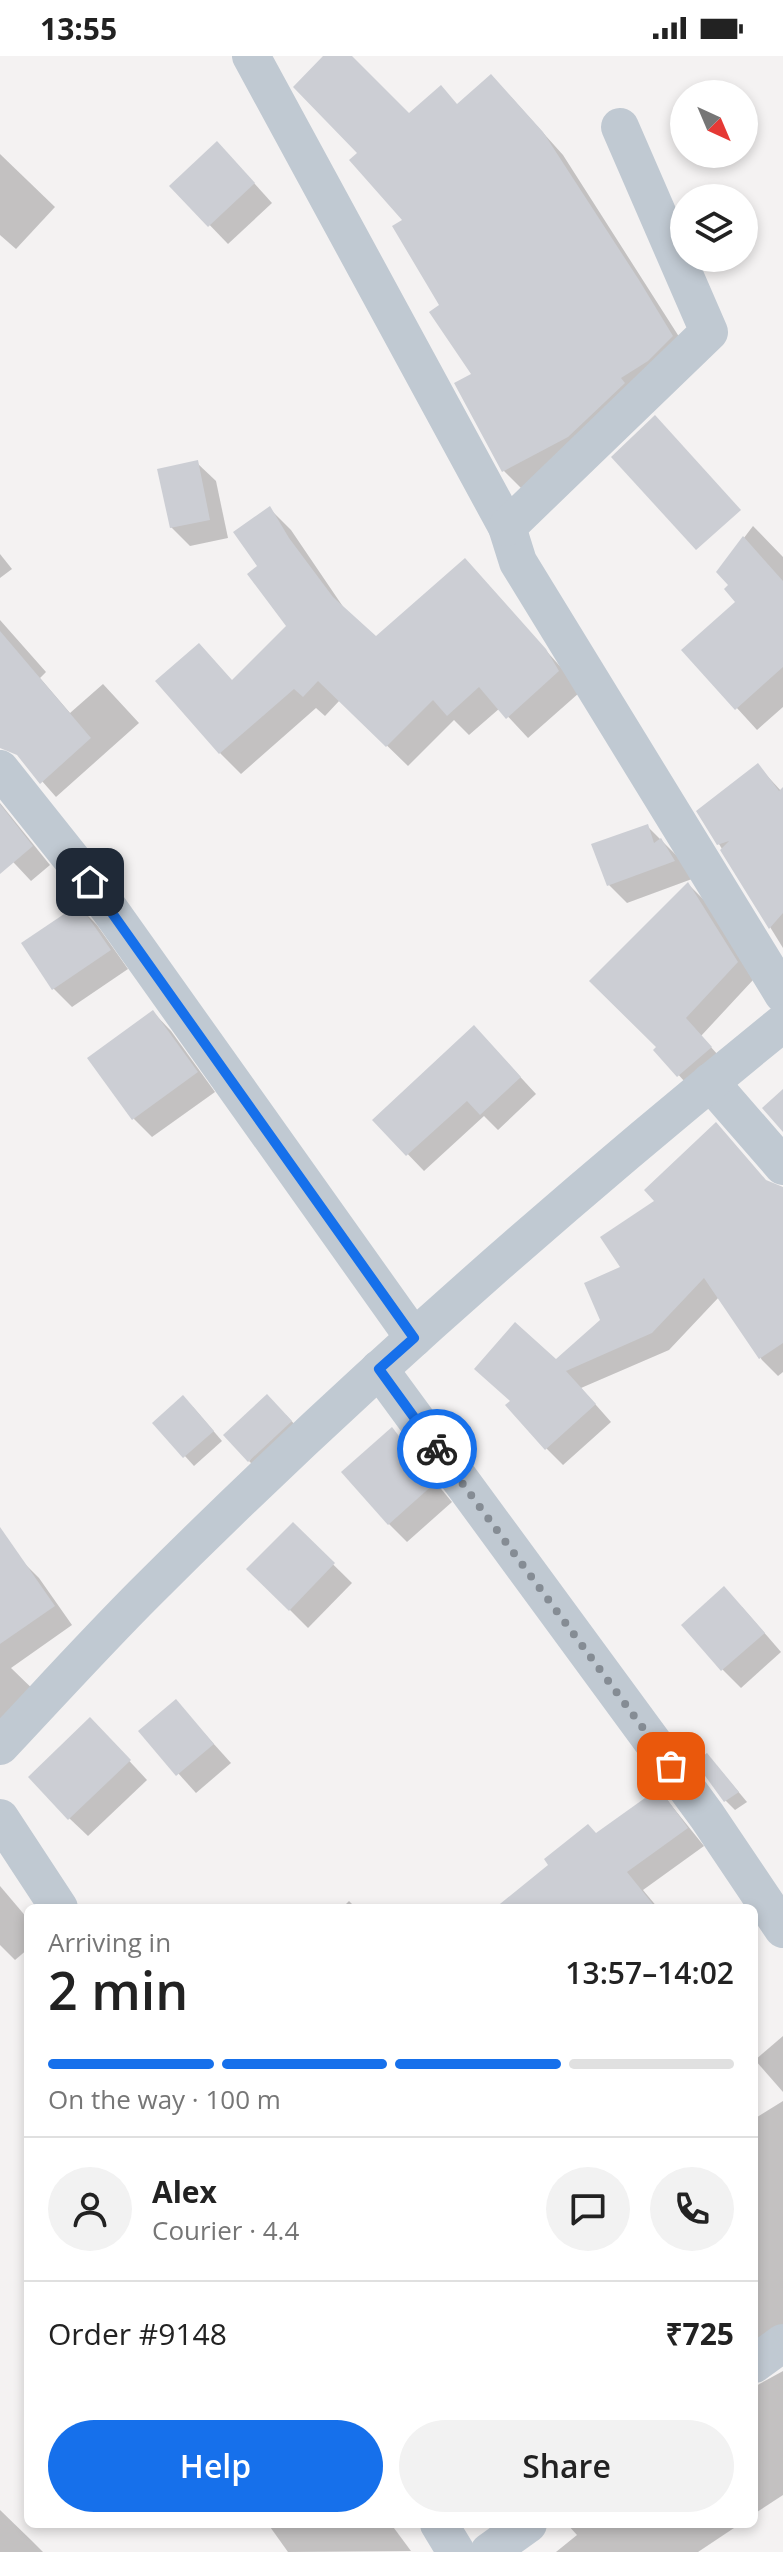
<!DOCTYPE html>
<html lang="en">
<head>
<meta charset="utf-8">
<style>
	:root { --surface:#fff; --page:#f2f2f2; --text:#222; --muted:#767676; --line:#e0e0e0; --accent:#1670eb }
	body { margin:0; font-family:"Open Sans",sans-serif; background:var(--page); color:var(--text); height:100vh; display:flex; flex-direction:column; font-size:30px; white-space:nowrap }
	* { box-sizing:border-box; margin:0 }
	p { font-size:26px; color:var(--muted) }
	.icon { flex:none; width:44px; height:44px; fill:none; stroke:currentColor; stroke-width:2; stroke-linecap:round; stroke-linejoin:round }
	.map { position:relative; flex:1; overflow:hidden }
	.side { position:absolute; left:24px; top:1848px; width:734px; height:624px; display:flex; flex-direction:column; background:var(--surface); border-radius:12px; box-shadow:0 4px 12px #0003 }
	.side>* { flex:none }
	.needle { width:52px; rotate:136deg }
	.buttons { position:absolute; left:670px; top:24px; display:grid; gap:16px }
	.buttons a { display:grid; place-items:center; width:88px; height:88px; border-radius:50%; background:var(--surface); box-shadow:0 4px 12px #0003; font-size:40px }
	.pin { position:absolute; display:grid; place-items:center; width:68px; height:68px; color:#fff; margin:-34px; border-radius:16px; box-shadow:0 4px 12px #0006 }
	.courier { position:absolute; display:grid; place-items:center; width:80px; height:80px; margin:-40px; border:6px solid #1670eb; border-radius:50%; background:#fff; color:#222; box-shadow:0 2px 10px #0007 }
	.head em { font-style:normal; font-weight:600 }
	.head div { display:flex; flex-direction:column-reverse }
	.head { display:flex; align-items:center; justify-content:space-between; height:136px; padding:0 24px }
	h1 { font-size:52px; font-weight:600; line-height:60px }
	.bar { display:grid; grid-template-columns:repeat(4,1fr); gap:12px 8px; align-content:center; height:96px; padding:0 24px }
	.bar i { height:10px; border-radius:6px; background:var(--line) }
	.bar .on { background:var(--accent) }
	.bar p { grid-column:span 4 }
	.line { display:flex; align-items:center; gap:20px; padding:0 24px; border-top:2px solid var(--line) }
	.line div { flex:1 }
	.round { display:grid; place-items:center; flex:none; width:84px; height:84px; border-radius:42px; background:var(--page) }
	.action { display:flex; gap:16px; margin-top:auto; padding:16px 24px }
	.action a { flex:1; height:92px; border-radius:48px; background:var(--accent); color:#fff; font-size:32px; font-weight:600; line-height:92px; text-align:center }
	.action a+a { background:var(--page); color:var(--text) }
	.status { display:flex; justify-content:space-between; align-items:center; height:56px; padding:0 40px; background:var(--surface); direction:ltr }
	.status svg { height:22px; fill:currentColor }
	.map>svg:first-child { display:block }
</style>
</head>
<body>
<div class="status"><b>13:55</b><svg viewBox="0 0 49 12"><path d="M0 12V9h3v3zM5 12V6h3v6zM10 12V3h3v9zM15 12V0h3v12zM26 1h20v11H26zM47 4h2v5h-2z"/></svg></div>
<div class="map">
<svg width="783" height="2496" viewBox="0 0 783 2496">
	<rect width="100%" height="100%" fill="#f4f2f2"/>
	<g fill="#0003">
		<polygon points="326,0 349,0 409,60 511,41 563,99 692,301 524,435 504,415 474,319 405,165 360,97"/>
		<polygon points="0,98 55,151 16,193 0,179"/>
		<polygon points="235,106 272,147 228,188 172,130"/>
		<polygon points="197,407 216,425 228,482 190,490 171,471"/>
		<polygon points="270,453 291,474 348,558 376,583 465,504 566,617 579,637 528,682 500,652 469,679 454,664 408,710 340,644 325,660 316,652 241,718 220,697 233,626 289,570 260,510"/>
		<polygon points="753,470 783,501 783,651 757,674 684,594 738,546 731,529 718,516"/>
		<polygon points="0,498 12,513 0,522"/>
		<polygon points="0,564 46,616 40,622 70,657 103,628 139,667 56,741 20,700 0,667"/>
		<polygon points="758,710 783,737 783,892 719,788"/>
		<polygon points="0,747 50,809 31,825 0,792"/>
		<polygon points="647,770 680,803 692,823 627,847 609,829"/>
		<polygon points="688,828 705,845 753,924 701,980 727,1009 695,1037 656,994"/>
		<polygon points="78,850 97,869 128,913 72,951 54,933 23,888"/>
		<polygon points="153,956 171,975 215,1036 152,1081 134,1063"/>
		<polygon points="490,988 536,1038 498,1074 484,1060 424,1115 375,1064"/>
		<polygon points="769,1128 783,1133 783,1316 778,1320 762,1304 719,1241 669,1294 581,1332 611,1366 563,1409 546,1392 556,1306 602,1264 623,1212"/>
		<polygon points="193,1351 222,1385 194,1410 155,1367"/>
		<polygon points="286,1359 309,1384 267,1423 249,1405"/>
		<polygon points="392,1374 452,1446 407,1486 389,1468"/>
		<polygon points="293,1469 352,1527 308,1572 249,1513"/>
		<polygon points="21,1504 39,1522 72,1569 11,1612 42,1642 0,1683 0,1519"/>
		<polygon points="742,1551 781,1596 741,1632 722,1613"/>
		<polygon points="176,1646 231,1707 196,1737 141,1676"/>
		<polygon points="108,1682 147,1724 88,1780 69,1762"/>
		<polygon points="716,1709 747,1746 735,1754 726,1745"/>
		<polygon points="659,1734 704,1790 643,1834 658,1852 498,1852"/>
		<polygon points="0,1830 28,1863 28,1893 15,1904 0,1889"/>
		<polygon points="349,1845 356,1852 342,1852"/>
		<polygon points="783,1980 783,2036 755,2004"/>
		<polygon points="783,2045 783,2291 754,2319 754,2063"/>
		<polygon points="783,2315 783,2439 754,2458 754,2331"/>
		<polygon points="0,2454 31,2484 43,2496 0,2496"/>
		<polygon points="268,2468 391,2468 411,2495 288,2496"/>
		<polygon points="567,2468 740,2468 698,2496 556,2496 577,2479"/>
	</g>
	<g fill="#ccced4">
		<polygon points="323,0 352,0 409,57 441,29 457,48 491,18 543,76 639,224 673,280 648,305 621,322 625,327 568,381 502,416 454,327 471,318 429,256 439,249 392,170 402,164 349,104 357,97 293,31"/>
		<polygon points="217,85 255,127 208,171 169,130"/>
		<polygon points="655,359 741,454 696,494 611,401"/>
		<polygon points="198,404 210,464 170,472 157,413"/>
		<polygon points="270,450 289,482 333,541 376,580 465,502 546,593 559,615 506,663 479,631 447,660 433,644 386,691 318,625 303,641 294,633 219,698 155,625 199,587 232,624 286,570 247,518 257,510 233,476"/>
		<polygon points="743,480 783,525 783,611 735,654 681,594 735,546 724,533 728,529 716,516"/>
		<polygon points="0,575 91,682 40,728 17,699 0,692"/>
		<polygon points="758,707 779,735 783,731 783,857 769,873 720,794 729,785 717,789 696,755"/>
		<polygon points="0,748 33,790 0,818"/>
		<polygon points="648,768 654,787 661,782 675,805 607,830 591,788"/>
		<polygon points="688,826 738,906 686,962 712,991 677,1021 653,994 656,991 589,925"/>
		<polygon points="79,848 111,894 52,934 21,887"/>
		<polygon points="153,954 198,1016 132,1064 87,1002"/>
		<polygon points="474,969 521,1021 480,1059 467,1045 406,1100 372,1064"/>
		<polygon points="783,1033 783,1076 762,1052"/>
		<polygon points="716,1066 766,1124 783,1131 783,1287 759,1303 704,1222 652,1277 566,1315 596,1348 545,1394 505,1349 510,1345 474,1313 515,1266 556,1303 600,1264 584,1227 620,1211 600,1181 654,1145 644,1134"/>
		<polygon points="267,1338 292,1365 248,1406 223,1379"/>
		<polygon points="183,1339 214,1375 183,1402 152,1367"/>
		<polygon points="392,1371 435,1427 388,1469 341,1416"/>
		<polygon points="293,1466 335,1507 289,1555 246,1513"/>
		<polygon points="0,1471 55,1550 0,1588"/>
		<polygon points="724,1530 765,1577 721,1615 681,1569"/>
		<polygon points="176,1643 214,1688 176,1720 138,1675"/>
		<polygon points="90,1661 131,1704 68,1764 28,1721"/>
		<polygon points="707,1697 739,1736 724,1746 695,1706"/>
		<polygon points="659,1732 688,1772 627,1816 656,1852 495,1852 548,1809 544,1803 588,1768 596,1777"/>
	</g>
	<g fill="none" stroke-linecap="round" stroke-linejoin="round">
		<g stroke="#c0c9d2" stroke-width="38">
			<polyline points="251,0 507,471 518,506 783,938"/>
			<polyline points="507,471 709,276 620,71"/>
			<polyline points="0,713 90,826 414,1282"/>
			<polyline points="710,1026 783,1110"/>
			<polyline points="379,1313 707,1760 783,1873"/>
			<path d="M0,1690c48,-51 96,-104 146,-154 201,-201 416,-390 637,-569"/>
			<polyline points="0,1762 59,1852"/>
			<polyline points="754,2308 783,2287"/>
			<polyline points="439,2468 456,2496"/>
			<polyline points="489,2496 528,2468"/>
		</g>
	</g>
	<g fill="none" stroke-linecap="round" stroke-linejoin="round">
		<polyline stroke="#858c94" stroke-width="8" stroke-dasharray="0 14.4" points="437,1393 671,1710"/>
		<polyline stroke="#1670eb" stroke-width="10" points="90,826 414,1282 379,1313 437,1393"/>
	</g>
</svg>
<div class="buttons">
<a><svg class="needle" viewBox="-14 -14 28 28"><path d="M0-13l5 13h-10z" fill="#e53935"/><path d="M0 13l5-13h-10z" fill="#767676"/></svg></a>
<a><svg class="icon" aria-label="layers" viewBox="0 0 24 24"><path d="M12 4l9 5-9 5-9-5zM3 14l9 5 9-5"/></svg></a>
</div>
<div class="pin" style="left:671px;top:1710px;background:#ea580c"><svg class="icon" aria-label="bag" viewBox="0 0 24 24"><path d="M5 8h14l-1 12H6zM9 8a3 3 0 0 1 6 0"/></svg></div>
<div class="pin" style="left:90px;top:826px;background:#1f2937"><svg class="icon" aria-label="home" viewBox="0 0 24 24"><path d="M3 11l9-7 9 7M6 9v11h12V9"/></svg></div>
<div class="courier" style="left:437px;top:1393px"><svg class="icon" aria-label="bike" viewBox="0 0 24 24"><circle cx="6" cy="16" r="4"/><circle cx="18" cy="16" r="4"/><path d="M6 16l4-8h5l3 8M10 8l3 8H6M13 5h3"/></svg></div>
<section class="side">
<div class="head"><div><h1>2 min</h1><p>Arriving in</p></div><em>13:57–14:02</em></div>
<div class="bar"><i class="on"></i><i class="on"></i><i class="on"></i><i></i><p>On the way · 100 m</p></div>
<div class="line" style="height:144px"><a class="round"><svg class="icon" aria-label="person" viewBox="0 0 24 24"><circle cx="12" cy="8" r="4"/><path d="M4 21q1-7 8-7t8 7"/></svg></a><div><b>Alex</b><p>Courier · 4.4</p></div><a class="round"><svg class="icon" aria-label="chat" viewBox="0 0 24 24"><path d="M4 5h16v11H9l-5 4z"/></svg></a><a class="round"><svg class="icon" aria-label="phone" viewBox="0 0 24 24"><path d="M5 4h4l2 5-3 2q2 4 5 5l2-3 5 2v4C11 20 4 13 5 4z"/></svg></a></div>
<div class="line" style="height:104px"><div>Order #9148</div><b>₹725</b></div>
<div class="action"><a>Help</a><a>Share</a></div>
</section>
</div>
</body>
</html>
